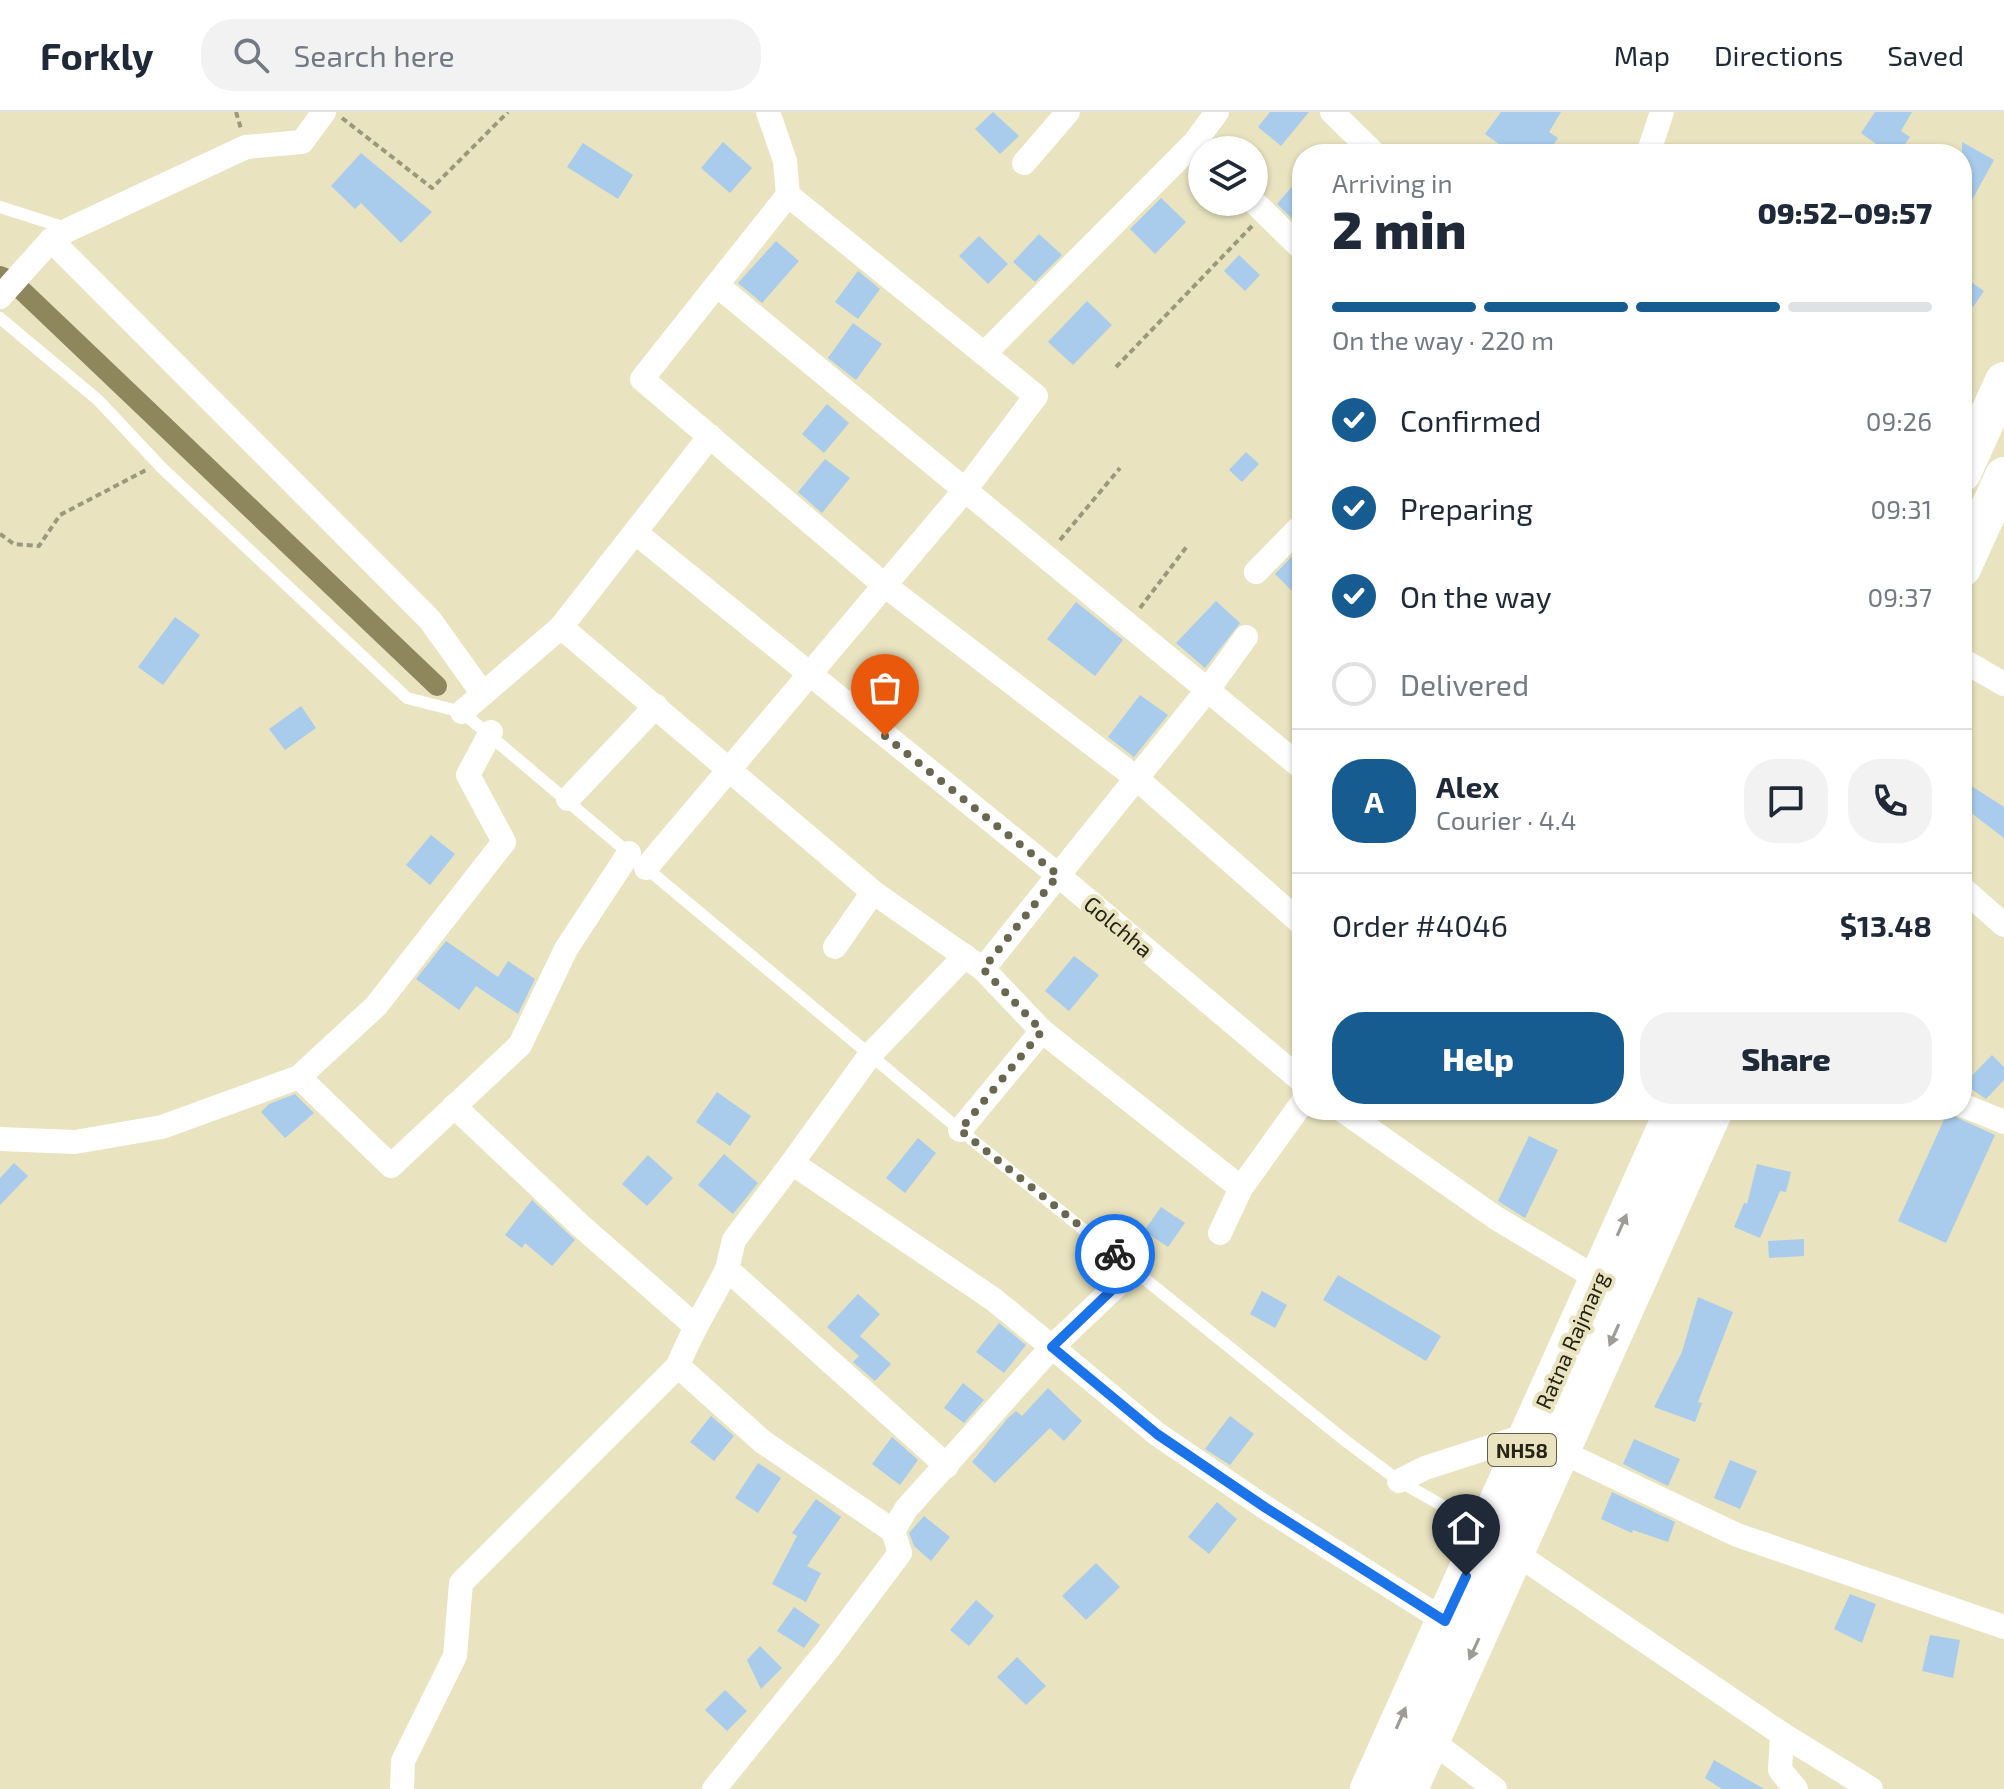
<!DOCTYPE html>
<html lang="en">
<head>
<meta charset="utf-8">
<style>
	:root { --surface:#fff; --page:#f2f2f3; --text:#1f2937; --muted:#747a83; --line:#e0e1e3; --accent:#165c90 }
	body { margin:0; font-family:"Exo 2",sans-serif; background:var(--page); color:var(--text); height:100vh; display:flex; flex-direction:column; font-size:30px; white-space:nowrap }
	* { box-sizing:border-box; margin:0 }
	p { font-size:26px; color:var(--muted) }
	.icon { flex:none; width:44px; height:44px; fill:none; stroke:currentColor; stroke-width:2; stroke-linecap:round; stroke-linejoin:round }
	.map { position:relative; flex:1; overflow:hidden }
	.drawer { position:absolute; left:1292px; top:32px; width:680px; height:976px; display:flex; flex-direction:column; background:var(--surface); border-radius:32px; box-shadow:0 2px 6px #0004 }
	.drawer>* { flex:none }
	.buttons { position:absolute; left:1188px; top:24px; display:grid; gap:16px }
	.buttons a { display:grid; place-items:center; width:80px; height:80px; border-radius:50%; background:var(--surface); box-shadow:0 2px 6px #0004; font-size:40px }
	.pin { position:absolute; display:grid; place-items:center; width:68px; height:68px; color:#fff; margin:-82px -34px; border-radius:50% 50% 50% 0; rotate:-45deg; box-shadow:0 0 8px #0007 }
	.pin .icon { rotate:45deg }
	.courier { position:absolute; display:grid; place-items:center; width:80px; height:80px; margin:-40px; border:6px solid #1a73e8; border-radius:50%; background:#fff; color:#222; box-shadow:0 2px 10px #0007 }
	.summary em { font-style:normal; font-weight:800 }
	.summary div { display:flex; flex-direction:column-reverse }
	.summary { display:flex; align-items:center; justify-content:space-between; height:136px; padding:0 40px }
	h1 { font-size:52px; font-weight:800; line-height:60px }
	.bar { display:grid; grid-template-columns:repeat(4,1fr); gap:12px 8px; align-content:center; height:96px; padding:0 40px }
	.bar i { height:10px; border-radius:6px; background:var(--line) }
	.bar .active { background:var(--accent) }
	.bar p { grid-column:span 4 }
	.line { display:flex; align-items:center; gap:20px; padding:0 40px; border-top:2px solid var(--line) }
	.line div { flex:1 }
	.round { display:grid; place-items:center; flex:none; width:84px; height:84px; border-radius:32px; background:var(--page) }
	ol { padding:0 40px; list-style:none }
	li { display:flex; align-items:center; gap:24px; height:88px }
	li p { margin-inline-start:auto }
	li .icon { padding:8px; border-radius:50%; background:var(--accent); color:#fff; stroke-width:4 }
	li:last-child { color:var(--muted) }
	li i { width:44px; height:44px; border:4px solid var(--line); border-radius:50% }
	.button { display:flex; gap:16px; margin-top:auto; padding:16px 40px }
	.button a { flex:1; height:92px; border-radius:32px; background:var(--accent); color:#fff; font-size:32px; font-weight:800; line-height:92px; text-align:center }
	.button a+a { background:var(--page); color:var(--text) }
	header { display:flex; align-items:center; gap:48px; box-sizing:border-box; height:112px; padding:0 40px; background:var(--surface); border-bottom:2px solid var(--line) }
	header strong { font-size:38px }
	nav { display:flex; gap:44px; margin-inline-start:auto; font-size:28px }
	.search { width:560px; height:72px; background:var(--page); display:flex; align-items:center; gap:20px; box-sizing:border-box; padding:0 28px; border-radius:32px; color:var(--muted); font-size:30px }
	.map>svg:first-child { display:block }
</style>
</head>
<body>
<header>
<strong>Forkly</strong>
<div class="search"><svg class="icon" aria-label="search" viewBox="0 0 24 24"><circle cx="10" cy="10" r="6"/><path d="M15 15l6 6"/></svg>Search here</div>
<nav><a>Map</a><a>Directions</a><a>Saved</a></nav>
</header>
<div class="map">
<svg width="2004" height="1677" viewBox="0 0 2004 1677">
	<rect width="100%" height="100%" fill="#e9e3bf"/>
	<g fill="none" stroke-linecap="round" stroke-linejoin="round">
		<polyline stroke="#8e875e" stroke-width="20" points="0,164 12,169 437,574"/>
	</g>
	<g fill="#a9ccec">
		<polygon points="993,0 1019,24 1000,42 975,17"/>
		<polygon points="1270,0 1309,0 1281,34 1258,15"/>
		<polygon points="1501,0 1561,0 1549,20 1558,26 1547,42 1513,42 1485,22"/>
		<polygon points="1875,0 1912,0 1901,19 1910,25 1898,42 1890,42 1861,21"/>
		<polygon points="723,30 752,56 730,81 701,56"/>
		<polygon points="1962,30 1994,48 1962,106"/>
		<polygon points="583,31 633,63 618,87 567,55"/>
		<polygon points="361,41 432,100 401,131 361,91 355,97 331,74"/>
		<polygon points="1302,63 1302,116 1277,92"/>
		<polygon points="1161,86 1186,110 1155,142 1130,117"/>
		<polygon points="1039,122 1062,143 1035,170 1013,150"/>
		<polygon points="979,124 1008,152 988,172 959,144"/>
		<polygon points="776,129 799,149 762,191 738,171"/>
		<polygon points="1239,143 1260,163 1245,179 1224,159"/>
		<polygon points="858,159 880,177 858,207 835,190"/>
		<polygon points="1962,164 1984,179 1973,195 1962,188"/>
		<polygon points="1087,189 1112,213 1073,253 1048,230"/>
		<polygon points="853,211 882,232 856,268 828,246"/>
		<polygon points="827,292 849,311 824,341 802,322"/>
		<polygon points="1246,340 1259,352 1242,370 1229,358"/>
		<polygon points="825,347 850,366 822,401 798,380"/>
		<polygon points="1302,434 1302,489 1275,462"/>
		<polygon points="1216,489 1240,511 1205,556 1176,531"/>
		<polygon points="1076,490 1123,528 1095,564 1047,527"/>
		<polygon points="175,505 200,523 163,573 138,555"/>
		<polygon points="1140,583 1168,603 1134,645 1108,625"/>
		<polygon points="301,594 316,616 285,638 269,617"/>
		<polygon points="1962,668 2004,695 2004,726 1962,694"/>
		<polygon points="431,723 455,742 430,773 406,753"/>
		<polygon points="446,829 498,865 508,849 535,867 518,902 476,874 459,898 416,867"/>
		<polygon points="1074,844 1099,863 1069,899 1045,879"/>
		<polygon points="1992,943 2004,955 2004,968 1986,987 1964,972"/>
		<polygon points="717,980 751,1004 730,1034 696,1010"/>
		<polygon points="295,982 314,1001 285,1026 261,1000 269,992"/>
		<polygon points="1947,1001 1995,1023 1946,1131 1898,1109"/>
		<polygon points="1529,1024 1558,1038 1525,1106 1498,1089"/>
		<polygon points="918,1026 936,1041 905,1081 886,1066"/>
		<polygon points="724,1042 758,1071 733,1102 698,1073"/>
		<polygon points="648,1043 673,1066 647,1094 622,1072"/>
		<polygon points="14,1051 28,1064 0,1093 0,1066"/>
		<polygon points="1757,1052 1791,1060 1786,1080 1780,1079 1760,1126 1734,1115 1744,1091 1747,1092"/>
		<polygon points="532,1088 575,1128 552,1154 525,1131 522,1136 505,1123"/>
		<polygon points="1161,1095 1185,1111 1168,1135 1144,1119"/>
		<polygon points="1804,1127 1804,1144 1769,1146 1768,1129"/>
		<polygon points="1338,1163 1441,1224 1426,1249 1323,1188"/>
		<polygon points="1262,1179 1287,1193 1275,1216 1250,1202"/>
		<polygon points="858,1182 880,1202 860,1224 891,1252 875,1269 853,1250 859,1244 827,1215"/>
		<polygon points="1698,1185 1733,1200 1698,1290 1702,1291 1695,1310 1654,1295 1682,1240"/>
		<polygon points="999,1211 1026,1233 1004,1261 976,1240"/>
		<polygon points="963,1271 984,1288 964,1311 944,1296"/>
		<polygon points="1048,1276 1082,1309 1064,1329 1050,1316 995,1371 972,1350 1008,1306 1016,1299 1022,1304"/>
		<polygon points="711,1304 734,1324 714,1349 690,1330"/>
		<polygon points="1230,1304 1254,1322 1230,1353 1205,1337"/>
		<polygon points="892,1325 918,1348 900,1373 872,1352"/>
		<polygon points="1634,1327 1680,1347 1668,1374 1623,1352"/>
		<polygon points="1730,1348 1757,1359 1740,1397 1714,1386"/>
		<polygon points="758,1351 781,1366 758,1401 735,1386"/>
		<polygon points="1612,1380 1675,1410 1668,1430 1633,1418 1632,1421 1601,1407"/>
		<polygon points="816,1387 841,1405 807,1454 821,1461 806,1490 772,1472 797,1424 792,1421"/>
		<polygon points="1217,1390 1237,1407 1209,1442 1188,1425"/>
		<polygon points="924,1404 950,1425 931,1449 914,1434 909,1421"/>
		<polygon points="1096,1451 1120,1475 1086,1508 1062,1484"/>
		<polygon points="1850,1482 1876,1492 1862,1531 1834,1517"/>
		<polygon points="976,1488 994,1504 969,1534 950,1518"/>
		<polygon points="794,1495 820,1513 804,1536 777,1519"/>
		<polygon points="1930,1523 1960,1528 1953,1566 1922,1559"/>
		<polygon points="760,1534 782,1556 761,1577 747,1548"/>
		<polygon points="1017,1545 1046,1574 1026,1593 997,1565"/>
		<polygon points="725,1578 747,1599 727,1619 705,1598"/>
		<polygon points="1714,1648 1764,1677 1722,1677 1705,1666"/>
	</g>
	<g fill="none" stroke-linecap="round" stroke-linejoin="round">
		<g stroke="#9c987c" stroke-width="4" stroke-dasharray="6 4" stroke-linecap="butt">
			<polyline points="236,0 241,17"/>
			<polyline points="342,6 432,76 508,0"/>
			<polyline points="1116,255 1252,114"/>
			<polyline points="0,422 14,432 39,434 60,403 146,358"/>
			<polyline points="1060,428 1120,356"/>
			<polyline points="1140,496 1188,433"/>
		</g>
		<g stroke="#fff" stroke-width="12">
			<polyline points="0,95 69,117"/>
			<polyline points="0,206 98,288 162,356 407,586 462,600 631,743"/>
			<polyline points="645,755 960,1018 1347,1330 1399,1369 1480,1415"/>
		</g>
		<g stroke="#fff" stroke-width="24">
			<polyline points="768,0 785,49 788,83"/>
			<polyline points="1332,0 1375,42"/>
			<polyline points="1648,42 1662,0"/>
			<polyline points="1024,51 1068,0"/>
			<polyline points="1254,90 1302,137"/>
			<polyline points="51,128 430,508 483,582"/>
			<polyline points="0,185 51,128 70,117 246,35 302,30 324,0"/>
			<polyline points="984,242 1195,30 1217,0"/>
			<polyline points="636,421 1058,763 1302,969"/>
			<polyline points="1256,460 1302,413"/>
			<polyline points="561,515 710,324"/>
			<polyline points="1962,548 2004,572"/>
			<polyline points="462,600 561,515 873,780 983,857 1042,919 1241,1076"/>
			<polyline points="1302,656 965,378 1036,284 788,83 642,267 883,472 1135,665 1302,812"/>
			<polyline points="568,687 656,594"/>
			<polyline points="646,756 965,378 718,174"/>
			<polyline points="1962,776 2004,813"/>
			<polyline points="835,835 873,780"/>
			<polyline points="983,857 1209,576 1246,525"/>
			<polyline points="299,965 391,1054 520,933 566,837 629,741"/>
			<polyline points="1962,993 2004,1010"/>
			<polyline points="454,994 581,1114 694,1213"/>
			<polyline points="1342,998 1496,1106 1598,1167"/>
			<polyline points="960,1018 1042,919"/>
			<polyline points="0,1027 75,1030 162,1015 299,965 376,894 504,730 468,663 491,620"/>
			<polyline points="792,1051 870,943 965,844"/>
			<polyline points="1220,1121 1241,1076 1302,991"/>
			<path d="M727,1157c-16,33 -36,62 -49,97l85,76 130,89"/>
			<polyline points="1562,1340 1737,1423 2004,1515"/>
			<polyline points="947,1354 727,1157 734,1128 792,1051 993,1187 1052,1235 1134,1157"/>
			<polyline points="1399,1369 1425,1356 1530,1322"/>
			<polyline points="1517,1442 1782,1622 1871,1677"/>
			<polyline points="1782,1622 1780,1658 1796,1677"/>
			<polyline points="1432,1629 1495,1677"/>
			<polyline points="402,1677 403,1649 455,1544 461,1471 678,1254"/>
			<polyline points="714,1677 828,1537 900,1441 893,1419 906,1397 1052,1235 1157,1322 1266,1396 1445,1509"/>
		</g>
		<g stroke="#fff" stroke-width="38">
			<polyline points="1962,361 2004,269"/>
			<polyline points="1962,456 2004,364"/>
			<polyline points="1369,1677 1674,998"/>
			<polyline points="1409,1677 1714,998"/>
		</g>
	</g>
	<defs><path id="oneway-solid" d="M-6-.8H1V-3.2L6.5 0L1 3.2V.8H-6Z" transform="scale(2)"/></defs>
	<g fill="#9d9c96">
		<use href="#oneway-solid" transform="translate(1622 1113) rotate(-66)"/>
		<use href="#oneway-solid" transform="translate(1614 1223) rotate(114)"/>
		<use href="#oneway-solid" transform="translate(1474 1537) rotate(115)"/>
		<use href="#oneway-solid" transform="translate(1401 1606) rotate(-66)"/>
	</g>
	<g fill="none" stroke-linecap="round" stroke-linejoin="round">
		<polyline stroke="#6a6751" stroke-width="8" stroke-dasharray="0 14.4" points="885,624 1058,763 983,857 1042,919 960,1018 1115,1142"/>
		<polyline stroke="#1a73e8" stroke-width="10" points="1115,1142 1134,1157 1052,1235 1157,1322 1266,1396 1445,1509 1466,1464"/>
	</g>
	<g text-anchor="middle" dominant-baseline="central" stroke-width="8" stroke-linejoin="round" paint-order="stroke">
		<rect fill="#e9e3bf" stroke="#605d49" stroke-width="2" x="1488" y="1322" width="68" height="32" rx="6"/>
		<g font-size="20" font-weight="bold" fill="#262416">
			<text x="1522" y="1338">NH58</text>
		</g>
		<g font-size="22" fill="#262416" stroke="#e9e3bf">
			<text transform="translate(1119 814) rotate(40)">Golchha</text>
			<text transform="translate(1571 1228) rotate(-66)">Ratna Rajmarg</text>
		</g>
	</g>
</svg>
<div class="buttons">
<a><svg class="icon" aria-label="layers" viewBox="0 0 24 24"><path d="M12 4l9 5-9 5-9-5zM3 14l9 5 9-5"/></svg></a>
</div>
<div class="pin" style="left:885px;top:624px;background:#ea580c"><svg class="icon" aria-label="bag" viewBox="0 0 24 24"><path d="M5 8h14l-1 12H6zM9 8a3 3 0 0 1 6 0"/></svg></div>
<div class="pin" style="left:1466px;top:1464px;background:#1f2937"><svg class="icon" aria-label="home" viewBox="0 0 24 24"><path d="M3 11l9-7 9 7M6 9v11h12V9"/></svg></div>
<div class="courier" style="left:1115px;top:1142px"><svg class="icon" aria-label="bike" viewBox="0 0 24 24"><circle cx="6" cy="16" r="4"/><circle cx="18" cy="16" r="4"/><path d="M6 16l4-8h5l3 8M10 8l3 8H6M13 5h3"/></svg></div>
<section class="drawer">
<div class="summary"><div><h1>2 min</h1><p>Arriving in</p></div><em>09:52–09:57</em></div>
<div class="bar"><i class="active"></i><i class="active"></i><i class="active"></i><i></i><p>On the way · 220 m</p></div>
<ol>
<li><svg class="icon" aria-label="check" viewBox="0 0 24 24"><path d="M5 12l5 5 9-10"/></svg>Confirmed<p>09:26</p></li>
<li><svg class="icon" aria-label="check" viewBox="0 0 24 24"><path d="M5 12l5 5 9-10"/></svg>Preparing<p>09:31</p></li>
<li><svg class="icon" aria-label="check" viewBox="0 0 24 24"><path d="M5 12l5 5 9-10"/></svg>On the way<p>09:37</p></li>
<li><i></i>Delivered</li>
</ol>
<div class="line" style="height:144px"><b class="round" style="background:var(--accent);color:#fff">A</b><div><b>Alex</b><p>Courier · 4.4</p></div><a class="round"><svg class="icon" aria-label="chat" viewBox="0 0 24 24"><path d="M4 5h16v11H9l-5 4z"/></svg></a><a class="round"><svg class="icon" aria-label="phone" viewBox="0 0 24 24"><path d="M5 4h4l2 5-3 2q2 4 5 5l2-3 5 2v4C11 20 4 13 5 4z"/></svg></a></div>
<div class="line" style="height:104px"><div>Order #4046</div><b>$13.48</b></div>
<div class="button"><a>Help</a><a>Share</a></div>
</section>
</div>
</body>
</html>
